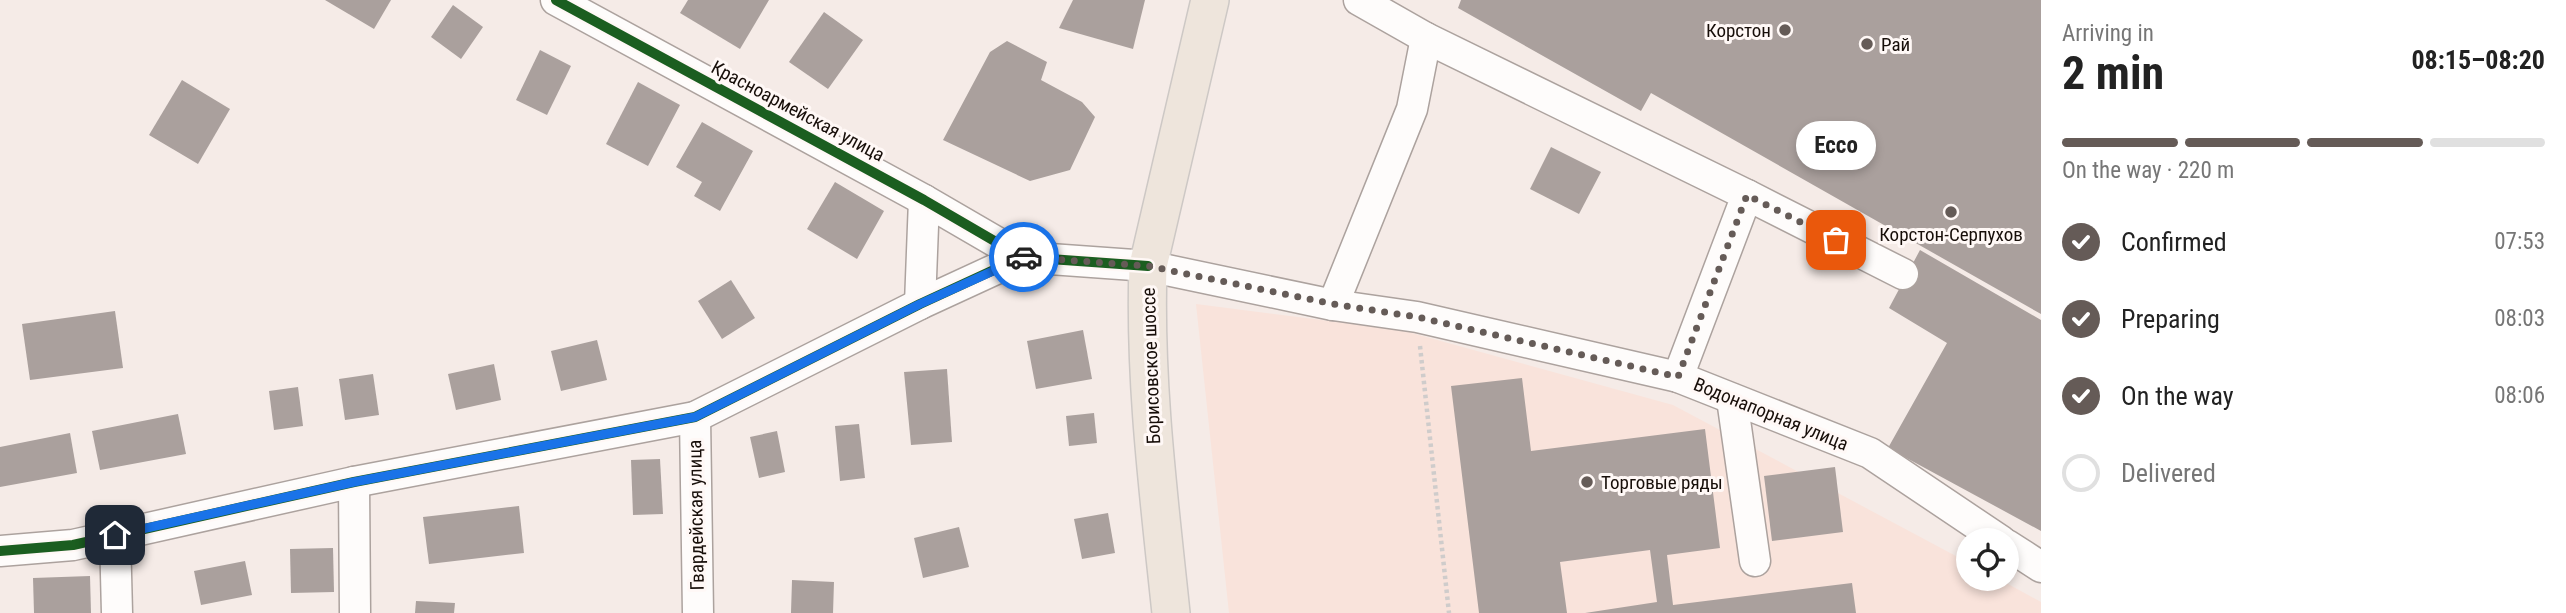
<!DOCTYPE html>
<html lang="en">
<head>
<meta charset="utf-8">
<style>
	:root { --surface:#fff; --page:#f2f2f2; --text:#222; --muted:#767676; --line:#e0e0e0; --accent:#655b57 }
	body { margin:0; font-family:"Roboto Condensed",sans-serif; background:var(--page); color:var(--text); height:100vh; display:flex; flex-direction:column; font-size:26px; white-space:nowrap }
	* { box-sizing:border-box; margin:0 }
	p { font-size:23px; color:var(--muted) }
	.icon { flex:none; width:38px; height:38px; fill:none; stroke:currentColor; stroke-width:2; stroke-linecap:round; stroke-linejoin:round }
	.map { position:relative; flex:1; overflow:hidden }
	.details { display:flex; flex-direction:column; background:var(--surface); width:525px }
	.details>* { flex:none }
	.tools { position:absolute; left:1956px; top:528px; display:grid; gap:14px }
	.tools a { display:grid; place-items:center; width:63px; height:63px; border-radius:50%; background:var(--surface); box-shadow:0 4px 10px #0003; font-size:35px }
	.pin { position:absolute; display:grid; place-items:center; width:60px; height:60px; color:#fff; margin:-30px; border-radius:14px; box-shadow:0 4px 10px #0006 }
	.courier { position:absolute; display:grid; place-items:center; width:70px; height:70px; margin:-35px; border:5px solid #1a73e8; border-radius:50%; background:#fff; color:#222; box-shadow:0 2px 9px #0007 }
	.bubble { position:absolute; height:49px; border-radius:24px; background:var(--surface); box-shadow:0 4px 10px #0003; font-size:23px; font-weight:700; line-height:49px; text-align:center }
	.overview em { font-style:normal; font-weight:700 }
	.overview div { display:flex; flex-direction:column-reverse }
	.overview { display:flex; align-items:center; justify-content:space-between; height:119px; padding:0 21px }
	h1 { font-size:46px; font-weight:700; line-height:52px }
	.bar { display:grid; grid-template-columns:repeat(4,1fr); gap:10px 7px; align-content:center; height:84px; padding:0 21px }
	.bar i { height:9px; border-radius:5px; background:var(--line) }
	.bar .current { background:var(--accent) }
	.bar p { grid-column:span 4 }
	ol { padding:0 21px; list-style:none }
	li { display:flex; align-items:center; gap:21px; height:77px }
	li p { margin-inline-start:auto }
	li .icon { padding:7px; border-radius:50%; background:var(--accent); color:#fff; stroke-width:4 }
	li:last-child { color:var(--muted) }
	li i { width:38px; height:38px; border:4px solid var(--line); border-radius:50% }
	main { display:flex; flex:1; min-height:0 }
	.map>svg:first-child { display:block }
</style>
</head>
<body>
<main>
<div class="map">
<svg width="2041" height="613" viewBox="0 0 2041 613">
	<rect width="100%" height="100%" fill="#f5ebe7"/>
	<polygon fill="#f9e3db" points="1196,304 1401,330 1673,405 1969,563 1969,579 1999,579 2041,602 2041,613 1229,613"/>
	<g fill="#aaa09d">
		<polygon points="325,0 391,0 374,29"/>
		<polygon points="688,0 769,0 740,49 680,13"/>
		<polygon points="1073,0 1145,0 1133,49 1059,28"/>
		<polygon points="1461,0 2041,0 2041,314 1651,93 1641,111 1458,8"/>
		<polygon points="453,5 483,27 461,59 431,37"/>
		<polygon points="824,12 863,40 828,89 789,62"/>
		<polygon points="1007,41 1047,62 1041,80 1082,102 1095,117 1070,170 1030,181 943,140 990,52"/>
		<polygon points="540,50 571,66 547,115 516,100"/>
		<polygon points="182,80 230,109 198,164 149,135"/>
		<polygon points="638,82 680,105 648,166 606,144"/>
		<polygon points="702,122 753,151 720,211 694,196 702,182 676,167"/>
		<polygon points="1551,147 1601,172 1579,214 1530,189"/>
		<polygon points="835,182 884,211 857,259 807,229"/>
		<polygon points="1920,250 2041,320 2041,531 1888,448 1947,343 1889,308"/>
		<polygon points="731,280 755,318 722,339 698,301"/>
		<polygon points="115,311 123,368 30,380 22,324"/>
		<polygon points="1083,330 1092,379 1036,389 1027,341"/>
		<polygon points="597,340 607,380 561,391 551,351"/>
		<polygon points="494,364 501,400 456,410 448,374"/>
		<polygon points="947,369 952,442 911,445 904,372"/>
		<polygon points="373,374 379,415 345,420 339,379"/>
		<polygon points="1522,378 1531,451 1705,429 1720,548 1667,555 1673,605 1852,583 1856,613 1585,613 1657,602 1650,550 1560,562 1567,613 1479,613 1451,386"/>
		<polygon points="298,387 303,426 274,430 269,391"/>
		<polygon points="1094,413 1097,443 1069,446 1066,416"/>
		<polygon points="178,414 186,454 100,470 92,431"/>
		<polygon points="859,424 865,478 840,481 835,426"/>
		<polygon points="777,431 785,472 759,478 750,437"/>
		<polygon points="70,433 77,473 0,487 0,447"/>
		<polygon points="660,459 663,514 633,515 631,460"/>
		<polygon points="1835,467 1843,532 1772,541 1764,476"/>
		<polygon points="519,506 524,553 429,564 423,517"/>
		<polygon points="1108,513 1115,553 1082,559 1074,519"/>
		<polygon points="959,527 969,567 923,578 914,538"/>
		<polygon points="333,548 334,592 291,593 290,549"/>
		<polygon points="245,561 252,595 201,605 194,571"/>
		<polygon points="90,576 91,613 34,613 33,578"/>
		<polygon points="792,580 834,582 833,613 791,613"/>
		<polygon points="416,601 455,603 454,613 415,613"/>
	</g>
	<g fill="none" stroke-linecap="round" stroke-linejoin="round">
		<g stroke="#aca29e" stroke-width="33">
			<g id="minor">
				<polyline points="556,0 924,200 1022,257"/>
				<polyline points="1359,0 1426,38"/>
				<polyline points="1747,195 1903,274"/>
				<polyline points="920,304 924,200"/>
				<polyline points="1333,305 1412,109 1426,38 1747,195 1678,377"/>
				<polyline points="1732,399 1755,561"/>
				<polyline points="695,417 698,613"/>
				<polyline points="354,482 355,613"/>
				<polyline points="115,535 117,613"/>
				<polyline points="2007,545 2041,567"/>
				<polyline points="0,551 73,545 354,482 695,417 920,304 1022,257 1148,266 1333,305 1417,317 1678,377 1870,453 2001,541"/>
			</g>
		</g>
		<g stroke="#cdc8c5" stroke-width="40">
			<path id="major" d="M1171,613c-12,-115 -27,-231 -23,-347l62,-266"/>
		</g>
		<polyline stroke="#cfcccb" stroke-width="4.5" stroke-dasharray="3.5 3.5" stroke-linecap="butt" points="1420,346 1449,613"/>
		<use href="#minor" stroke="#fefcfb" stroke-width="30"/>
		<use href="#major" stroke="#eee5dc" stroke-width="37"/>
		<g stroke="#fff8f6" stroke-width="15">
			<g id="cycleway">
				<polyline points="556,0 924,200 1022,257"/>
				<polyline points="0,551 73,545 354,482 695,417 920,304 1022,257 1148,266"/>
			</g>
		</g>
		<use href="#cycleway" stroke="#1b5e20" stroke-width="10"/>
	</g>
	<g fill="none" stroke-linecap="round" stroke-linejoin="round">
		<polyline stroke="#655b57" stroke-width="7" stroke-dasharray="0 12.6" points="1024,257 1148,266 1333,304 1417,317 1678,377 1747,195 1836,240"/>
		<polyline stroke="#1a73e8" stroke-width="9" points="115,535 354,482 695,417 920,304 1024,257"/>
	</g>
	<g fill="#655b57" stroke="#fff8f6" stroke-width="2.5">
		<circle cx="1785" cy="30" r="7"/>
		<circle cx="1867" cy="44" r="7"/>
		<circle cx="1951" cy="212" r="7"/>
		<circle cx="1587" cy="482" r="7"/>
	</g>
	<g text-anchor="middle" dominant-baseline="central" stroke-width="6" stroke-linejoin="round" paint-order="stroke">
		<g font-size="19" fill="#170e09" stroke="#fff8f6" text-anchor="start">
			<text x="1771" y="30" text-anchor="end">Корстон</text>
			<text x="1881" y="44">Рай</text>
			<text x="1951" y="234" text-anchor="middle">Корстон-Серпухов</text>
			<text x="1601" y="482">Торговые ряды</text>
		</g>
		<g font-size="19" fill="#170e09" stroke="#fff8f6">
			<text transform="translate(798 111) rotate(28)">Красноармейская улица</text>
			<text transform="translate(1151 366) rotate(-92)">Борисовское шоссе</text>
			<text transform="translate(1771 414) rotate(22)">Водонапорная улица</text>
			<text transform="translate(696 515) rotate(-91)">Гвардейская улица</text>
		</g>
	</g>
</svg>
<div class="tools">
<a><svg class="icon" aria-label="locate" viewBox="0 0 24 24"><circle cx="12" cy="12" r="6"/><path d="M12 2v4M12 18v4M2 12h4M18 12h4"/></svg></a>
</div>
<div class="pin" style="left:1836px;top:240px;background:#ea580c"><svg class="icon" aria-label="bag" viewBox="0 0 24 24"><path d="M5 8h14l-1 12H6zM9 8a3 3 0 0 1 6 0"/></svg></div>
<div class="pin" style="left:115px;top:535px;background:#1f2937"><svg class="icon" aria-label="home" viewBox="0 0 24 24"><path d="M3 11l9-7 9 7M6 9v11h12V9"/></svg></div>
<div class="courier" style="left:1024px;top:257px"><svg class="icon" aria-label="car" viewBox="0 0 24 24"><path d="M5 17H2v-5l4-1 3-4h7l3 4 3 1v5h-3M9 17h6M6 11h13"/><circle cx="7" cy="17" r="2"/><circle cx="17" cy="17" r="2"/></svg></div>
<div class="bubble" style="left:1796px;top:121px;width:80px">Ecco</div>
</div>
<section class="details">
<div class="overview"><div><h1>2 min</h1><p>Arriving in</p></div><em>08:15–08:20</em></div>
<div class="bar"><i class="current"></i><i class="current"></i><i class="current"></i><i></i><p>On the way · 220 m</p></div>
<ol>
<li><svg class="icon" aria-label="check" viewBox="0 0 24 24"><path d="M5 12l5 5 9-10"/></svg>Confirmed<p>07:53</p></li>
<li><svg class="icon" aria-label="check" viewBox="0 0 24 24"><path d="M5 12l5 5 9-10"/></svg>Preparing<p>08:03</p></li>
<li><svg class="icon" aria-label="check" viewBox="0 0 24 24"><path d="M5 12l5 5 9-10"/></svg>On the way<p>08:06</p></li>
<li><i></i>Delivered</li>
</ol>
</section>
</main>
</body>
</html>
